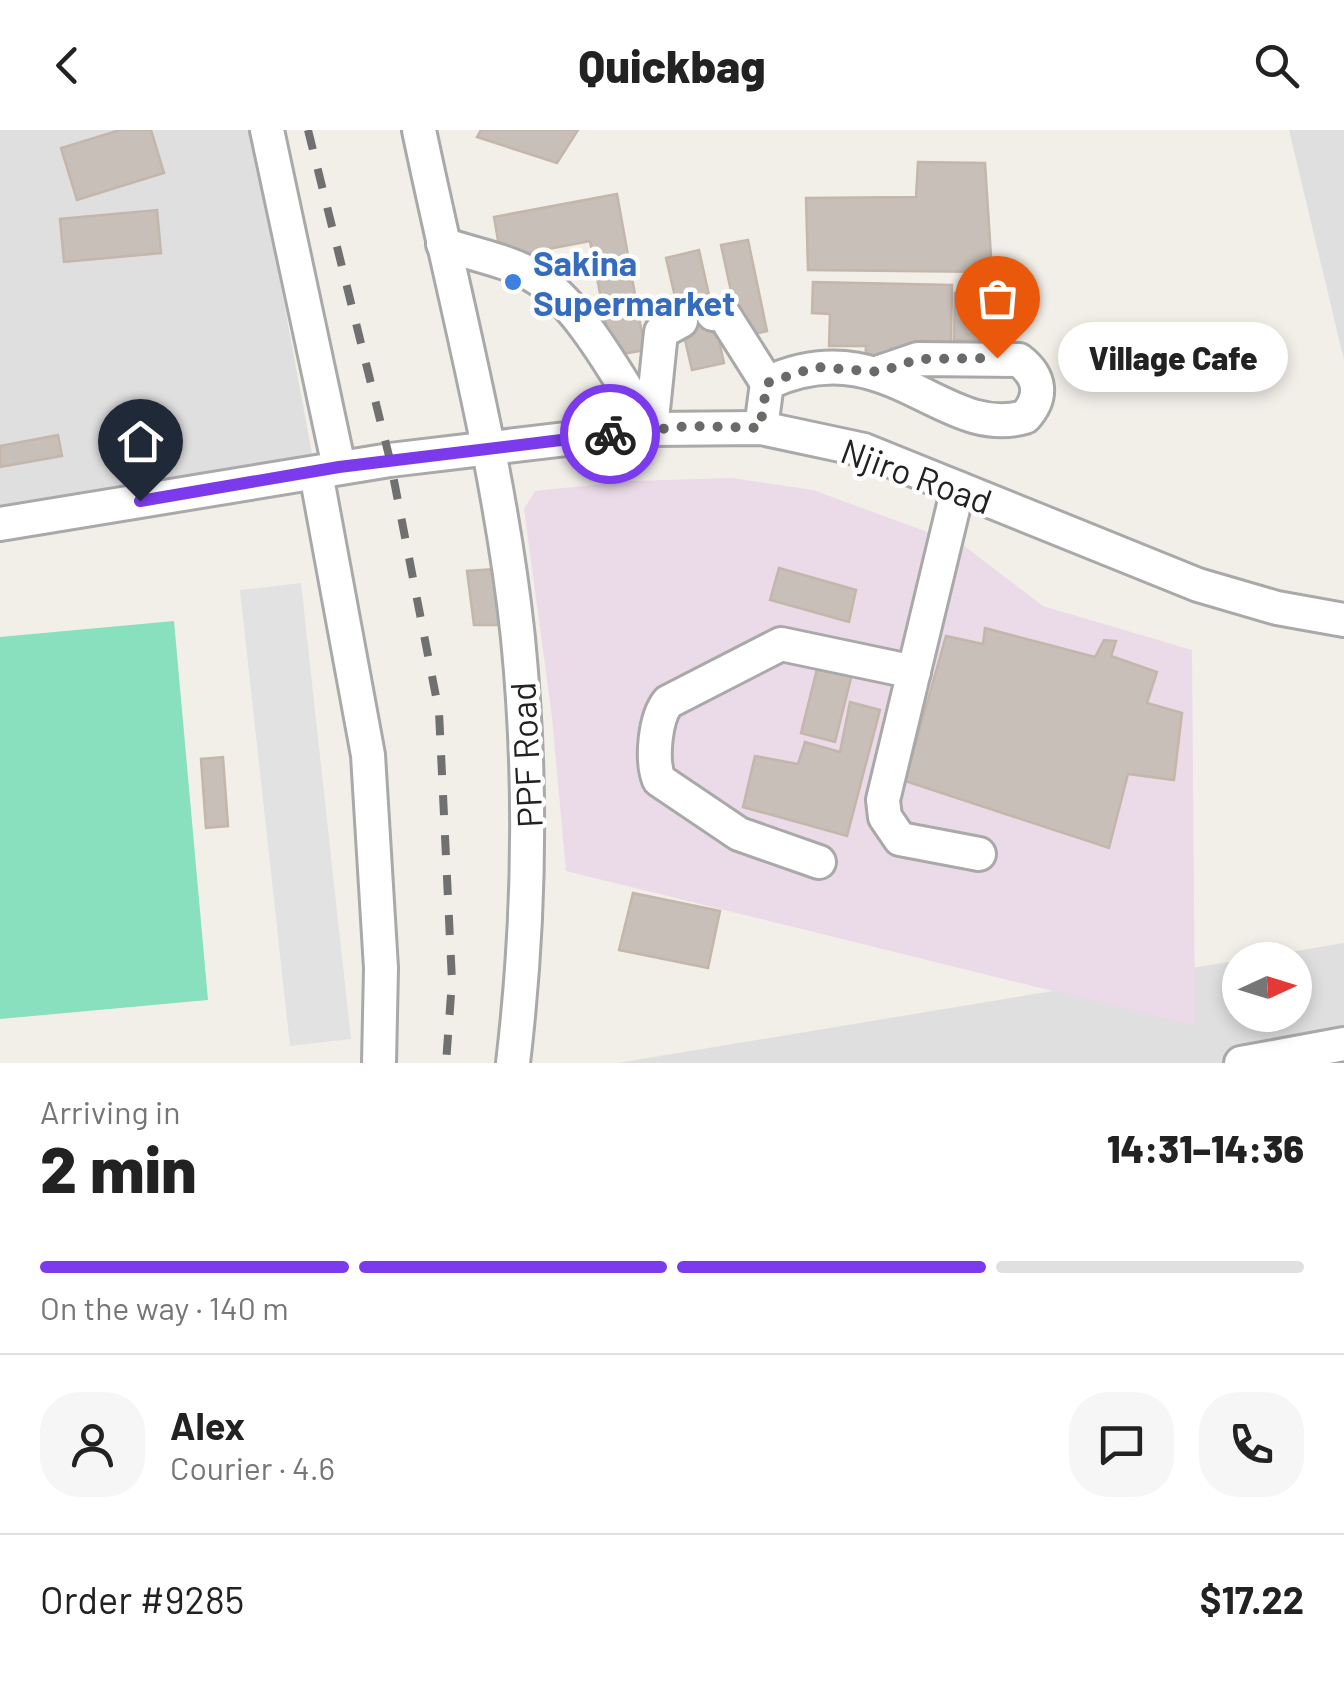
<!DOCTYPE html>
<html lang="en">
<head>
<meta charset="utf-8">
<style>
	:root { --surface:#fff; --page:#f6f6f6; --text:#222; --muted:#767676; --line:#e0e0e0; --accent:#7c3aed }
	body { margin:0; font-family:Barlow,sans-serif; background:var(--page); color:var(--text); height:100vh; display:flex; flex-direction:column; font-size:38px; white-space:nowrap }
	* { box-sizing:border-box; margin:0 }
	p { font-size:32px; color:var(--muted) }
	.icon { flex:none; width:55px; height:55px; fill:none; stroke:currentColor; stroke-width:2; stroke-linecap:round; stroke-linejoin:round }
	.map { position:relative; height:933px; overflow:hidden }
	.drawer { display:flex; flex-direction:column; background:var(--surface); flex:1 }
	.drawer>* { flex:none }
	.needle { width:65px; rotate:86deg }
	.buttons { position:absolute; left:1222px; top:812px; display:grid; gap:20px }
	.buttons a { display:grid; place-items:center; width:90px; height:90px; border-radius:50%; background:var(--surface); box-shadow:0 5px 15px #0003; font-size:50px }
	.pin { position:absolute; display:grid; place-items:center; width:85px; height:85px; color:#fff; margin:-102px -42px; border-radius:50% 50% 50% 0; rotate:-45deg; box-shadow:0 0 10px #0007 }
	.pin .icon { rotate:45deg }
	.courier { position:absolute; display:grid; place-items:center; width:100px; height:100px; margin:-50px; border:8px solid #7c3aed; border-radius:50%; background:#fff; color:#222; box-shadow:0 2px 12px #0007 }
	.bubble { position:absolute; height:70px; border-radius:35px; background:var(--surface); box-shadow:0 5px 15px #0003; font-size:32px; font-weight:800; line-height:70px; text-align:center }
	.overview em { font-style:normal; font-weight:800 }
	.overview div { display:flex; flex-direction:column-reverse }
	.overview { display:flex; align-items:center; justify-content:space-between; height:170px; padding:0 40px }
	h1 { font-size:65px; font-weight:800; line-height:75px }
	.bar { display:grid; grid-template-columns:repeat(4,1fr); gap:15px 10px; align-content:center; height:120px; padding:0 40px }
	.bar i { height:12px; border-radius:8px; background:var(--line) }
	.bar .current { background:var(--accent) }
	.bar p { grid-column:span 4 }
	.line { display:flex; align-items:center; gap:25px; padding:0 40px; border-top:2px solid var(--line) }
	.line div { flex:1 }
	.round { display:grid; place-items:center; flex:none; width:105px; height:105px; border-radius:40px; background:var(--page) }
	header { display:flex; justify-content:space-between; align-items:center; height:130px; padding:0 40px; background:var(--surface); font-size:45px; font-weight:800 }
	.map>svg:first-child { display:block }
</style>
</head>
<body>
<header><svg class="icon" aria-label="back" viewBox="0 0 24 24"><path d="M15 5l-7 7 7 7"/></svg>Quickbag<svg class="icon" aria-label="search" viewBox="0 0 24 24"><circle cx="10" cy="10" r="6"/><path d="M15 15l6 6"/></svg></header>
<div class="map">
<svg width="1344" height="933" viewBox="0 0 1344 933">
	<rect width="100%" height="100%" fill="#f2efe9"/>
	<g fill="#e0dfdf">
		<polygon points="0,0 252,0 315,340 0,397"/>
		<polygon points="1289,0 1344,0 1344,230"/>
		<polygon points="1344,813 1344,933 618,933 1240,830 1240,885 1295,885 1295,830 1242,830"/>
	</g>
	<polygon fill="#ebdbe8" points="732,348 813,360 963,415 1043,476 1192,520 1195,896 566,741 552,587 524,379 535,361 629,351"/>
	<polygon fill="#88e0be" points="174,491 208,870 0,889 0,507"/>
	<polygon fill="#e2e2e2" points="301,453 351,909 290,916 240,460"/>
	<g fill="#c7bfb8" stroke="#c4b6ab" stroke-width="2.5">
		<polygon points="120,0 151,0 164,43 77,70 61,18"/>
		<polygon points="481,0 578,0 557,33 477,7"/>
		<polygon points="918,32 985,33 992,142 808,140 806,68 916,67"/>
		<polygon points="617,64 645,220 612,226 590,111 501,128 494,87"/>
		<polygon points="157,80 161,123 64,132 60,89"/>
		<polygon points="748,110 767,201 741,207 721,115"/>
		<polygon points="699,120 724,233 692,240 666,128"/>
		<polygon points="813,152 952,155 951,219 891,218 890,236 865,235 866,216 829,216 830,184 812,183"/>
		<polygon points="955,163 1004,165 1003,212 954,210"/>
		<polygon points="58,305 62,326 0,337 0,316"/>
		<polygon points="779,438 856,460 849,492 770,470"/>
		<polygon points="495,439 503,495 474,495 467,441"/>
		<polygon points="985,498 1095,527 1104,510 1116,511 1111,526 1157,542 1147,573 1182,583 1174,650 1128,644 1109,718 905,651 946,506 983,514"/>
		<polygon points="820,527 854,536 835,612 801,603"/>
		<polygon points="850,572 880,580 847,706 743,677 755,626 798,634 805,612 840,622"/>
		<polygon points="223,627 228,696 206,698 201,629"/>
		<polygon points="633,763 720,781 708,838 619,820"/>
	</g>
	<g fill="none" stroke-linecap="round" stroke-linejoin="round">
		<g stroke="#a9a9a9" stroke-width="38">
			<g id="minor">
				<polyline points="267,0 339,337"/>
				<path d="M419,0c35,168 81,337 99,508 14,143 12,282 -5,425"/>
				<path d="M443,114c28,10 63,16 89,31 47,26 90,109 119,154"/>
				<polyline points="713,184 724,185 767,253"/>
				<path d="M761,298l6,-45c120,-56 175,58 258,34 18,-20 16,-40 -6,-57l-101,-1 -38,13"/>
				<polyline points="651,299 661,202 681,191"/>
				<polyline points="316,343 368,625 381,838 379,933"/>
				<polyline points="958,358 883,670 885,687 900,709 979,724"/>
				<polyline points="0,394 390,330 651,299 761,298 864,320 1198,455 1277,478 1344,490"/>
				<path d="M819,732l-80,-28 -80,-54c-8,-20 -4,-62 9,-78l113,-58 133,28"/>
				<polyline points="1241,933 1344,914"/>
			</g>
		</g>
		<use href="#minor" stroke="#fff" stroke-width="32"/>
		<polyline stroke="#707070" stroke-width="8" stroke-dasharray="20 20" stroke-linecap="butt" points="308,0 390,330 439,582 452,851 446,933"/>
	</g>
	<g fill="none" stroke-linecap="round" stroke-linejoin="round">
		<polyline stroke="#6b6a68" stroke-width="10" stroke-dasharray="0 18" points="610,304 690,296 760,298 767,253 816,237 880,242 918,229 997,228"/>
		<polyline stroke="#7c3aed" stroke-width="12" points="140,371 339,337 610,304"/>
	</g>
	<circle fill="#3f7fe0" stroke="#fff" stroke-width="4" cx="513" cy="152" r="10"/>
	<g text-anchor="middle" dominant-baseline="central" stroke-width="9" stroke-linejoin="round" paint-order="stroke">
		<g font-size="35" font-weight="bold" fill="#366cbe" stroke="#fff" text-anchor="start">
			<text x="533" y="132">Sakina<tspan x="533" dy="40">Supermarket</tspan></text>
		</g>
		<g font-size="35" fill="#222" stroke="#fff">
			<text transform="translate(917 345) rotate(20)">Njiro Road</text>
			<text transform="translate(525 625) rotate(-93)">PPF Road</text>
		</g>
	</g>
</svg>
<div class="buttons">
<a><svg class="needle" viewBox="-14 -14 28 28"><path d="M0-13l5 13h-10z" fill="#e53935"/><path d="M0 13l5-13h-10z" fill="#767676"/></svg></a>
</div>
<div class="pin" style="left:997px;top:228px;background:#ea580c"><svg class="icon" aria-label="bag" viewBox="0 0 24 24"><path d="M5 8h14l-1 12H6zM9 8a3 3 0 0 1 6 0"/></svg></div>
<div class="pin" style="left:140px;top:371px;background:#1f2937"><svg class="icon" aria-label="home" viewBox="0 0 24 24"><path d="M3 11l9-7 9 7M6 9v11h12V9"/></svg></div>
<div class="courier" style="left:610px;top:304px"><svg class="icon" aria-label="bike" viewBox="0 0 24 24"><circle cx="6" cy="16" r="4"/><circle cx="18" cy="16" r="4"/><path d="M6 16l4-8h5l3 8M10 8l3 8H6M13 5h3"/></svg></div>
<div class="bubble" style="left:1058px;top:192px;width:230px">Village Cafe</div>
</div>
<section class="drawer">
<div class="overview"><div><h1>2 min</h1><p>Arriving in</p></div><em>14:31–14:36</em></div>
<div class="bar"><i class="current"></i><i class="current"></i><i class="current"></i><i></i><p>On the way · 140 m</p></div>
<div class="line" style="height:180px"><a class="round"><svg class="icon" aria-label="person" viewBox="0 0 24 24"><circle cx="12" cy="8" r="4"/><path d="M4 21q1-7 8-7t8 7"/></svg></a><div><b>Alex</b><p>Courier · 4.6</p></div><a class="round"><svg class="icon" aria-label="chat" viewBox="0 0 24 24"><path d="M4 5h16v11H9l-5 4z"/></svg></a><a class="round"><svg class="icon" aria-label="phone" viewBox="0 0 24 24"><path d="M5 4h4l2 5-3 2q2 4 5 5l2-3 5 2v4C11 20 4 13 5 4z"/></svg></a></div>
<div class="line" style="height:130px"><div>Order #9285</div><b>$17.22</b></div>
</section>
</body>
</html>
